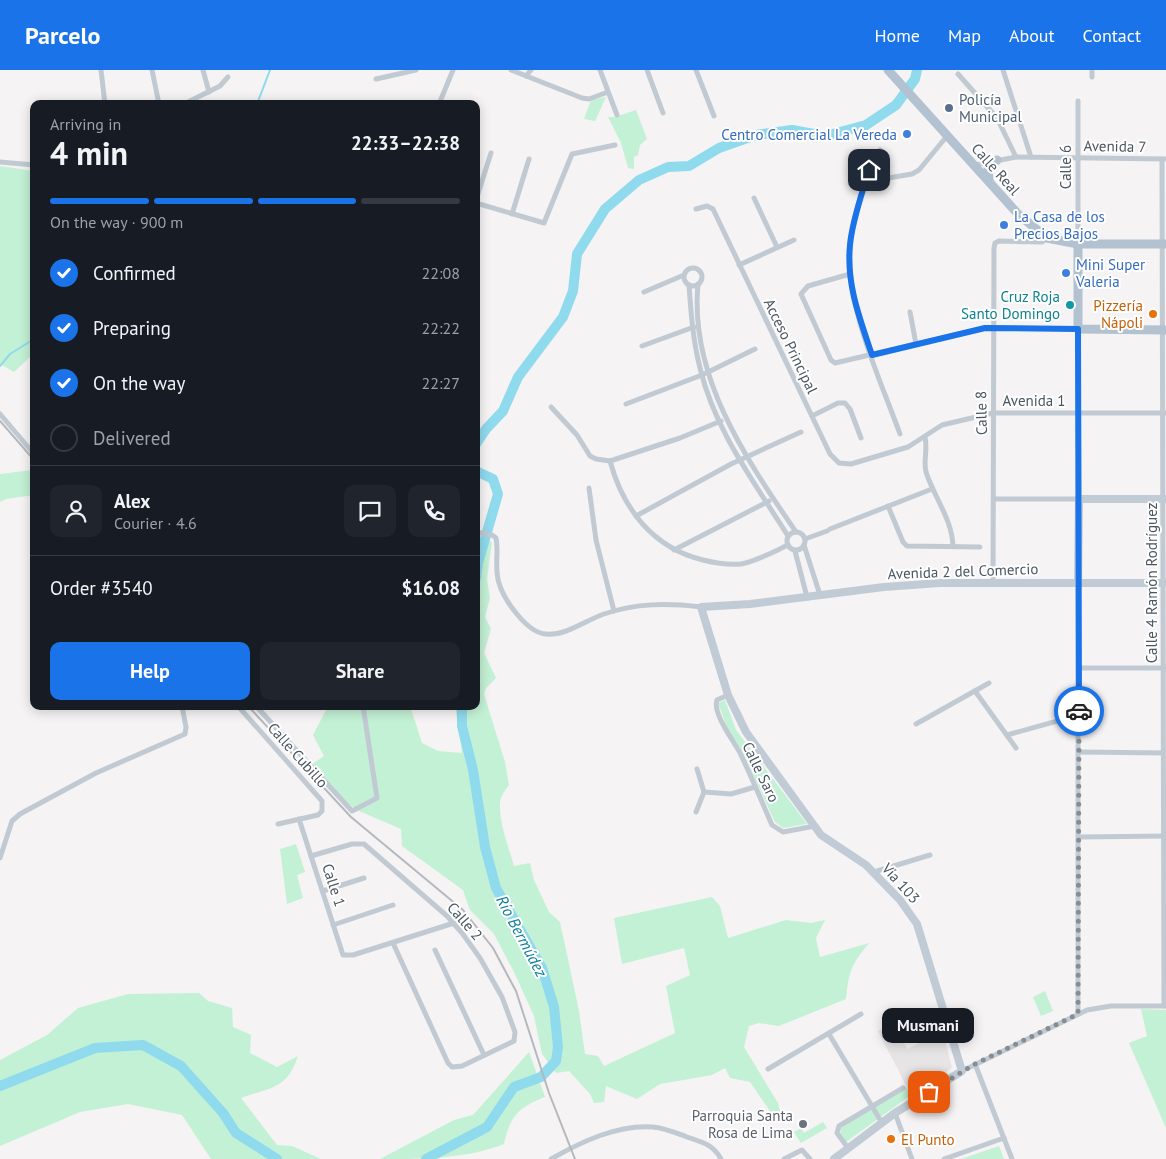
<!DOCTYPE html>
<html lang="en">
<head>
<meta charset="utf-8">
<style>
	:root { --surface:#171b24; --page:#20242c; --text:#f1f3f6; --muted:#9ea1a6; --line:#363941; --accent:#1a73e8 }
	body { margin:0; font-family:"PT Sans",sans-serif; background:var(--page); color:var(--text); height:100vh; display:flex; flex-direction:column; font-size:19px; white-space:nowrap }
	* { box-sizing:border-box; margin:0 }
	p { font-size:16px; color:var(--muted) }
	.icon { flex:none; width:28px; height:28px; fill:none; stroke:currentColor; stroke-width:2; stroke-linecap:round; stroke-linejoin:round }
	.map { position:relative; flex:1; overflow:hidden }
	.drawer { position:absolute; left:30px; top:30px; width:450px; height:610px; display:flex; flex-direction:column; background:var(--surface); border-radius:10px; box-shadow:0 2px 12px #0003 }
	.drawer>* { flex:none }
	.pin { position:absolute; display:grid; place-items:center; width:42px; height:42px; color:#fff; margin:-21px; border-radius:10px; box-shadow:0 2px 8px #0006 }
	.courier { position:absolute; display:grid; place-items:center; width:50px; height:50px; margin:-25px; border:4px solid #1a73e8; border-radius:50%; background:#fff; color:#222; box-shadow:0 1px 6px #0007 }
	.bubble { position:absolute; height:35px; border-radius:10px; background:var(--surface); box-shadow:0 2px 12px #0003; font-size:16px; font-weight:800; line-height:35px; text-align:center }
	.head em { font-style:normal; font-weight:800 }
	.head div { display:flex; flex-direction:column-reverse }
	.head { display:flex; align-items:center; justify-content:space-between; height:85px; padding:0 20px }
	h1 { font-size:32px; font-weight:800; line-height:38px }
	.bar { display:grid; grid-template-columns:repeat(4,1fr); gap:8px 5px; align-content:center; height:60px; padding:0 20px }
	.bar i { height:6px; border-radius:4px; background:var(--line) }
	.bar .on { background:var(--accent) }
	.bar p { grid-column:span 4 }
	.line { display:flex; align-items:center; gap:12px; padding:0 20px; border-top:1px solid var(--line) }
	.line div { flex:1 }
	.round { display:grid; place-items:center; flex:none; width:52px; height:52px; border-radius:10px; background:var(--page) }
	ol { padding:0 20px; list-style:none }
	li { display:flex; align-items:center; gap:15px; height:55px }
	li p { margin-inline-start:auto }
	li .icon { padding:5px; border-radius:50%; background:var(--accent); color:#fff; stroke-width:4 }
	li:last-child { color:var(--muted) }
	li i { width:28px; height:28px; border:2px solid var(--line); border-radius:50% }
	.button { display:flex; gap:10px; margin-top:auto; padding:10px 20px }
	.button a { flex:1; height:58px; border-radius:10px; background:var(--accent); color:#fff; font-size:20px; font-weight:800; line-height:58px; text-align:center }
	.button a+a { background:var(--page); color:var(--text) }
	header { display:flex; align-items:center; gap:30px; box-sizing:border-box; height:70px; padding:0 25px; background:var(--accent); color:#fff }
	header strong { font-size:24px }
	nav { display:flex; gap:28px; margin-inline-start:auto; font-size:18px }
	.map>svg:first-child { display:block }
</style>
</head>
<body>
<header>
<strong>Parcelo</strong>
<nav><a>Home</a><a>Map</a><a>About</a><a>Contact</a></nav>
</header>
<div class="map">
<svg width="1166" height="1089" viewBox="0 0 1166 1089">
	<rect width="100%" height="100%" fill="#f5f3f3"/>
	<polygon fill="#e6e4e5" points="894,952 907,979 943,962 952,998 911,1025 878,961"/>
	<g fill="#c3f1d5">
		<polygon points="606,27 595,51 584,49 591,30"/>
		<polygon points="636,40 647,69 640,75 638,85 634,87 634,99 628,98 621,73 608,47 615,47"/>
		<polygon points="0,96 34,101 34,283 14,302 0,294"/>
		<polygon points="32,400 34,402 34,425 6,429 0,432 0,404"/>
		<path d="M476,467l16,5 -5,37 3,19 -5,19 6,12 -7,24 12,25 -10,10 -2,6 21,68 4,23c-5,7 -10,13 -9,22 0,19 9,41 14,59l16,-3 4,17 15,32 11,10 19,89 6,43 13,2 6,10 71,-33 -9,-47 24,-11 -6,-27 -62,16 -8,-46 98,-21 8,9 8,32 58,-18 25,3 14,-3 -9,18 4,19 49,-14c-18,22 -20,28 -23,56l-67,27 -20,-3 -10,3 -5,21 34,56 3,12 -7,2 -24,-35 -20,-4 -5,-10 -13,7 -52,9 -23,15 -31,-13 -2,16 -10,1 -4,-9 -21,-23 -13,2 -14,-19 -8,-38 -20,-44 -20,-38 -24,-24 -7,-20 -61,-44 -1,-17 -42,-18 -15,-10 -33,-36 13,-9 -11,-21 13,-25 23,-4h61l12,37 16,8 24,2 -7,-47h21z"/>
		<polygon points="725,630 736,660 807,754 783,758 775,752 742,681 728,660 718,633"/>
		<polygon points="296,774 305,802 297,805 303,828 287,834 280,779"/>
		<polygon points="1045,921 1053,941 1041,946 1033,927"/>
		<path d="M199,923l9,8 24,7 1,19 18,8 -1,18 27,14 21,-11c-11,34 -28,31 -57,42l36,47 15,1 29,13h-110l-29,-44 -54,-11 -48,8 -80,34v-86l47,-25 31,-27 50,-14z"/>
		<polygon points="1141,939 1166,940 1166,1058 1129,973 1147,966"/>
		<path d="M529,982l16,45c-26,10 -35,19 -41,47 -39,15 -81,15 -124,15l74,-39 19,-5z"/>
		<polygon points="906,1017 911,1025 846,1072 840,1063 842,1056"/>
		<polygon points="823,1052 827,1058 801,1073 794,1062 801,1058 804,1063"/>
		<polygon points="999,1076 1004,1089 961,1089"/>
	</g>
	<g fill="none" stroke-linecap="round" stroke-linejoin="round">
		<g stroke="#90daee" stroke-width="2">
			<polyline points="257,34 270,0"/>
			<polyline points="0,296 10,284 34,269"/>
		</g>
		<g stroke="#90daee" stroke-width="10">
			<polyline points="476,374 486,359 503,341 518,307 563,247 573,221 577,184 605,139 639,110 668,97 689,96 719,78 756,65 792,60 825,66 866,55 896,35 915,9 917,0"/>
			<polyline points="476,401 493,409 498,424 478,493 476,508"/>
			<polyline points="0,1016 95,978 143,975 181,996 223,1043 236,1063 277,1089"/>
			<polyline points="426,1089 487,1057 514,1017 541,1007 556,991 558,977 554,937 542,898 496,818 485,777 473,700 462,656 462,636"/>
		</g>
		<g stroke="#c1cad2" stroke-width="5">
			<polyline points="101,0 105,34"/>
			<polyline points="152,0 159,34"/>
			<polyline points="203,0 209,22"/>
			<polyline points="511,0 582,28 589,29 608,22"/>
			<polyline points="600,0 617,45"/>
			<polyline points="647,0 663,43"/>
			<polyline points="696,0 714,46"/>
			<polyline points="1003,0 1031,87"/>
			<polyline points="1092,0 1092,7"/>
			<polyline points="958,4 997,48 1016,87"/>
			<polyline points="526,6 531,0"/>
			<polyline points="376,9 416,0"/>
			<polyline points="184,34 220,16 228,7"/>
			<polyline points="439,34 453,0"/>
			<path d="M880,80l-8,7c-7,27 -20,62 -22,90 -4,61 29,129 50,187"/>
			<polyline points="1162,89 1164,936"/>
			<polyline points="0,92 34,95"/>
			<polyline points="975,95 1016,87 1166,89"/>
			<polyline points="865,112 912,104 919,100 947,66"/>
			<polyline points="754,128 777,177"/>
			<polyline points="476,130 491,83"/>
			<polyline points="476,133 544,153 572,84 615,75"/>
			<polyline points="696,139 707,136 713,139 830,384 839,393 851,394 908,377 942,355 993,343 1166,343"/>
			<polyline points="512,144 529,89"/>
			<polyline points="1078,174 1078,31"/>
			<polyline points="739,195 794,170"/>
			<circle cx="693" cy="207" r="9"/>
			<polyline points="850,204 808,216 801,224 831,290 835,293 985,258 1078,259 1079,429 994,429"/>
			<path d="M698,214c-9,93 49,176 98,248"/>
			<path d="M689,215c2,28 4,56 11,83 15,63 55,115 88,168"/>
			<polyline points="644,222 684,205"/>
			<polyline points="910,242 916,274"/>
			<polyline points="642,276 694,257"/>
			<polyline points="626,334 702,305 755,279"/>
			<polyline points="551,337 577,365 590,386 596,389 610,391 680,368 721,351"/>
			<polyline points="0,344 34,384"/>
			<polyline points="812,346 838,333 845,333 850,339 861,368"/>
			<path d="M925,367c3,14 -2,23 1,35 8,25 26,47 27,74"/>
			<path d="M610,391c13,48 43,87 93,99 12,3 26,5 38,4 16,-3 32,-12 47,-19"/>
			<polyline points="589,418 596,470 614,541"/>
			<polyline points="888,436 903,472 907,476 980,477"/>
			<polyline points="636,446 731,394 801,362"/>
			<polyline points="830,459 932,419"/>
			<circle cx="796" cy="471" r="9"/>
			<path d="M476,462l16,3 4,3c3,15 -2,29 3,45 5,17 28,50 47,51 20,2 40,-14 58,-20 32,-11 63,-11 97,-7"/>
			<polyline points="805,469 827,461"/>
			<polyline points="804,475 820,525"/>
			<polyline points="674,480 769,431"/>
			<polyline points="795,481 807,527"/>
			<polyline points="1078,512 1078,944"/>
			<polyline points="993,513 994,178 995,173 999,171 1042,172 1047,168"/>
			<polyline points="1079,598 1166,598"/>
			<polyline points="975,621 1016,678"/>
			<path d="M728,625l-11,5c-5,14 18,42 24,55 11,23 21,47 31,70l11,7 32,-6"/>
			<polyline points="238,636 322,731 322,741 318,745 278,754"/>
			<polyline points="256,636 352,741 377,728 363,636"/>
			<polyline points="916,654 989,613"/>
			<polyline points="1007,665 1079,645"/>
			<polyline points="1079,682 1166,683"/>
			<polyline points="697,699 704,722"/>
			<polyline points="704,722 731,724 755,717"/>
			<polyline points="696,742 704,722"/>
			<polyline points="299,749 343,885 353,885 454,853"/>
			<polyline points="1079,767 1166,766"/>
			<polyline points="311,786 352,774 364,774 447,846 462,863 480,888 502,927 515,962 514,971 462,996 452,997 448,993 393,873"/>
			<polyline points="0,788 12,751 20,744 96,703 185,664 186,657 182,636"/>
			<polyline points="874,802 930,785"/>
			<polyline points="323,821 364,808"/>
			<polyline points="333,855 393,835"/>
			<polyline points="435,880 484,985"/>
			<polyline points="829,964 882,1053"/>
			<polyline points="975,994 1012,1089"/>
			<polyline points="768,999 861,944"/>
			<polyline points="962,1001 1087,940 1111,936 1165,936"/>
			<polyline points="895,1043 912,1089"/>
			<polyline points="848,1078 837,1063 839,1056 903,1018"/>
			<path d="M551,1089c30,-17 67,-35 102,-32 12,1 23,6 34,10 15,5 26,7 34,22"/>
			<polyline points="784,1089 802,1080 810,1089"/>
			<polyline points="944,1089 1004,1068"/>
		</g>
		<g stroke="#c1cbd6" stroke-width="8">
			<polyline points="1078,512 1079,429 1166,429"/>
			<polyline points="834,1089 895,1043 962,1001 917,854 900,830 866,795 821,765 746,662 728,625 701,537 750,534 884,517 940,513 1166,513"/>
		</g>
		<g stroke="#b3c2d1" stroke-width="9">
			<polyline points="888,0 1018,144 1047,168 1078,174 1166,174"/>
			<polyline points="989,110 988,99 997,90"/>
			<polyline points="1078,174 1078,259 1166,260"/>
		</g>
		<g stroke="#b5b8bd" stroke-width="2">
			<polyline points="0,351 34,390"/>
			<polyline points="248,636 351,747 463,840 493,878 516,921 549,1023 575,1089"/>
		</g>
	</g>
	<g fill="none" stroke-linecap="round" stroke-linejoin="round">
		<polyline stroke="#868d94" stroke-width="5" stroke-dasharray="0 9" points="929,1022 975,994 1078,944 1079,641"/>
		<path stroke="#1a73e8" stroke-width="6" d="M869,100c-7,24 -17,51 -19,75 -4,39 10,74 22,110l113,-27 93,1 1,382"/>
	</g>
	<circle fill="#5c6f8a" stroke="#fff" stroke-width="2" cx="949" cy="38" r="5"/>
	<g fill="#3f7fe0" stroke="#fff" stroke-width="2">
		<circle cx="907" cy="64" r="5"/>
		<circle cx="1004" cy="155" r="5"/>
		<circle cx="1066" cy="203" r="5"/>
	</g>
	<circle fill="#0f9aa8" stroke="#fff" stroke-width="2" cx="1070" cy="235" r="5"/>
	<g fill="#e8710a" stroke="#fff" stroke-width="2">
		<circle cx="1153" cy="244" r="5"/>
		<circle cx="891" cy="1069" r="5"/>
	</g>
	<circle fill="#6b7280" stroke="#fff" stroke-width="2" cx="803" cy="1054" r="5"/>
	<g text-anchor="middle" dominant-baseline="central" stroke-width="4" stroke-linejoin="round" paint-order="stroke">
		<g font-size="15" fill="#4e5e75" stroke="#fff" text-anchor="start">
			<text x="959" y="29">Policía<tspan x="959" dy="17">Municipal</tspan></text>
		</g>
		<g font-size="15" fill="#366cbe" stroke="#fff" text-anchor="start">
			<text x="897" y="64" text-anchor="end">Centro Comercial La Vereda</text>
			<text x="1014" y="146">La Casa de los<tspan x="1014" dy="17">Precios Bajos</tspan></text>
			<text x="1076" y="194">Mini Super<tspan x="1076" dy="17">Valeria</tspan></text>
		</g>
		<g font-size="15" fill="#4a5661" stroke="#fff">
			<text transform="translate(1115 76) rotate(1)">Avenida 7</text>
			<text transform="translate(1065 97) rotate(-90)">Calle 6</text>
			<text transform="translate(996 99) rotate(48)">Calle Real</text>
			<text transform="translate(791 276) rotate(64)">Acceso Principal</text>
			<text x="1034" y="330">Avenida 1</text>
			<text transform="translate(981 343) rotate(-91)">Calle 8</text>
			<text transform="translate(963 501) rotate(-2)">Avenida 2 del Comercio</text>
			<text transform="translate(1151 513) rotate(-90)">Calle 4 Ramón Rodríguez</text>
			<text transform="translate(298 685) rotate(48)">Calle Cubillo</text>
			<text transform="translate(761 702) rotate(64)">Calle Saro</text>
			<text transform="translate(901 813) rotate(48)">Vía 103</text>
			<text transform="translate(334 815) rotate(72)">Calle 1</text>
			<text transform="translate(465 851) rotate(49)">Calle 2</text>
		</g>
		<g font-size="15" fill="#0d838f" stroke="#fff" text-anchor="end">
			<text x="1060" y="226">Cruz Roja<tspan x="1060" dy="17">Santo Domingo</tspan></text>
		</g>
		<g font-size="15" fill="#c56008" stroke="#fff" text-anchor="end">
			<text x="1143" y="235">Pizzería<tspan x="1143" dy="17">Nápoli</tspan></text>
			<text x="901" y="1069" text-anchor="start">El Punto</text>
		</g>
		<g font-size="15" fill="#5b616d" stroke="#fff" text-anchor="end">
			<text x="793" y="1045">Parroquia Santa<tspan x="793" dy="17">Rosa de Lima</tspan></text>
		</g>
		<g font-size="16" font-style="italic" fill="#0c7c9b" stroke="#fff">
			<text transform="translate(522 866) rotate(62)">Río Bermúdez</text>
		</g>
	</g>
</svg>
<div class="pin" style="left:929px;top:1022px;background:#ea580c"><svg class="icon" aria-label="bag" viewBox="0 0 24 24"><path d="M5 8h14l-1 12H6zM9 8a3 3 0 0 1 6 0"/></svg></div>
<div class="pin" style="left:869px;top:100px;background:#1f2937"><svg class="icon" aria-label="home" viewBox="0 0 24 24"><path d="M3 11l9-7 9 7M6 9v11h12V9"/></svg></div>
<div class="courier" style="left:1079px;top:641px"><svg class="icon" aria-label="car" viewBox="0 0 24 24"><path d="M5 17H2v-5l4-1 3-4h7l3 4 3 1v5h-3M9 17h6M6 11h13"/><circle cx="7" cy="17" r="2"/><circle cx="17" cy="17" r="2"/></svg></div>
<div class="bubble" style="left:882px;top:938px;width:92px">Musmani</div>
<section class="drawer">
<div class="head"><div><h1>4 min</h1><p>Arriving in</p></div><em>22:33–22:38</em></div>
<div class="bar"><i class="on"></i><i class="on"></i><i class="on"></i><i></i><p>On the way · 900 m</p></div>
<ol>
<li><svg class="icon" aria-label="check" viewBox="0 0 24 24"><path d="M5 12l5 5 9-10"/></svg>Confirmed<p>22:08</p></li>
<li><svg class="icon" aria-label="check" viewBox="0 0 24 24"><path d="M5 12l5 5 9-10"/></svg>Preparing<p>22:22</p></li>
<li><svg class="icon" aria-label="check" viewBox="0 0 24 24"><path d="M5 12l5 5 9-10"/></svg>On the way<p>22:27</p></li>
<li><i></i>Delivered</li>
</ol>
<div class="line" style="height:90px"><a class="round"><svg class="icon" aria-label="person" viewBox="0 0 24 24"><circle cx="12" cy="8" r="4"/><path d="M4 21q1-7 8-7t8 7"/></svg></a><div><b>Alex</b><p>Courier · 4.6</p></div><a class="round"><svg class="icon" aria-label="chat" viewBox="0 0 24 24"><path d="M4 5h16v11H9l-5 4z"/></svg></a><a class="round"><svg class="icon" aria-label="phone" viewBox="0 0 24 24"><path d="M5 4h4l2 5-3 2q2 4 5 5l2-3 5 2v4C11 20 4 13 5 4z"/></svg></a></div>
<div class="line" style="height:65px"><div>Order #3540</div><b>$16.08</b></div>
<div class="button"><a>Help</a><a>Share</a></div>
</section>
</div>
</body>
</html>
